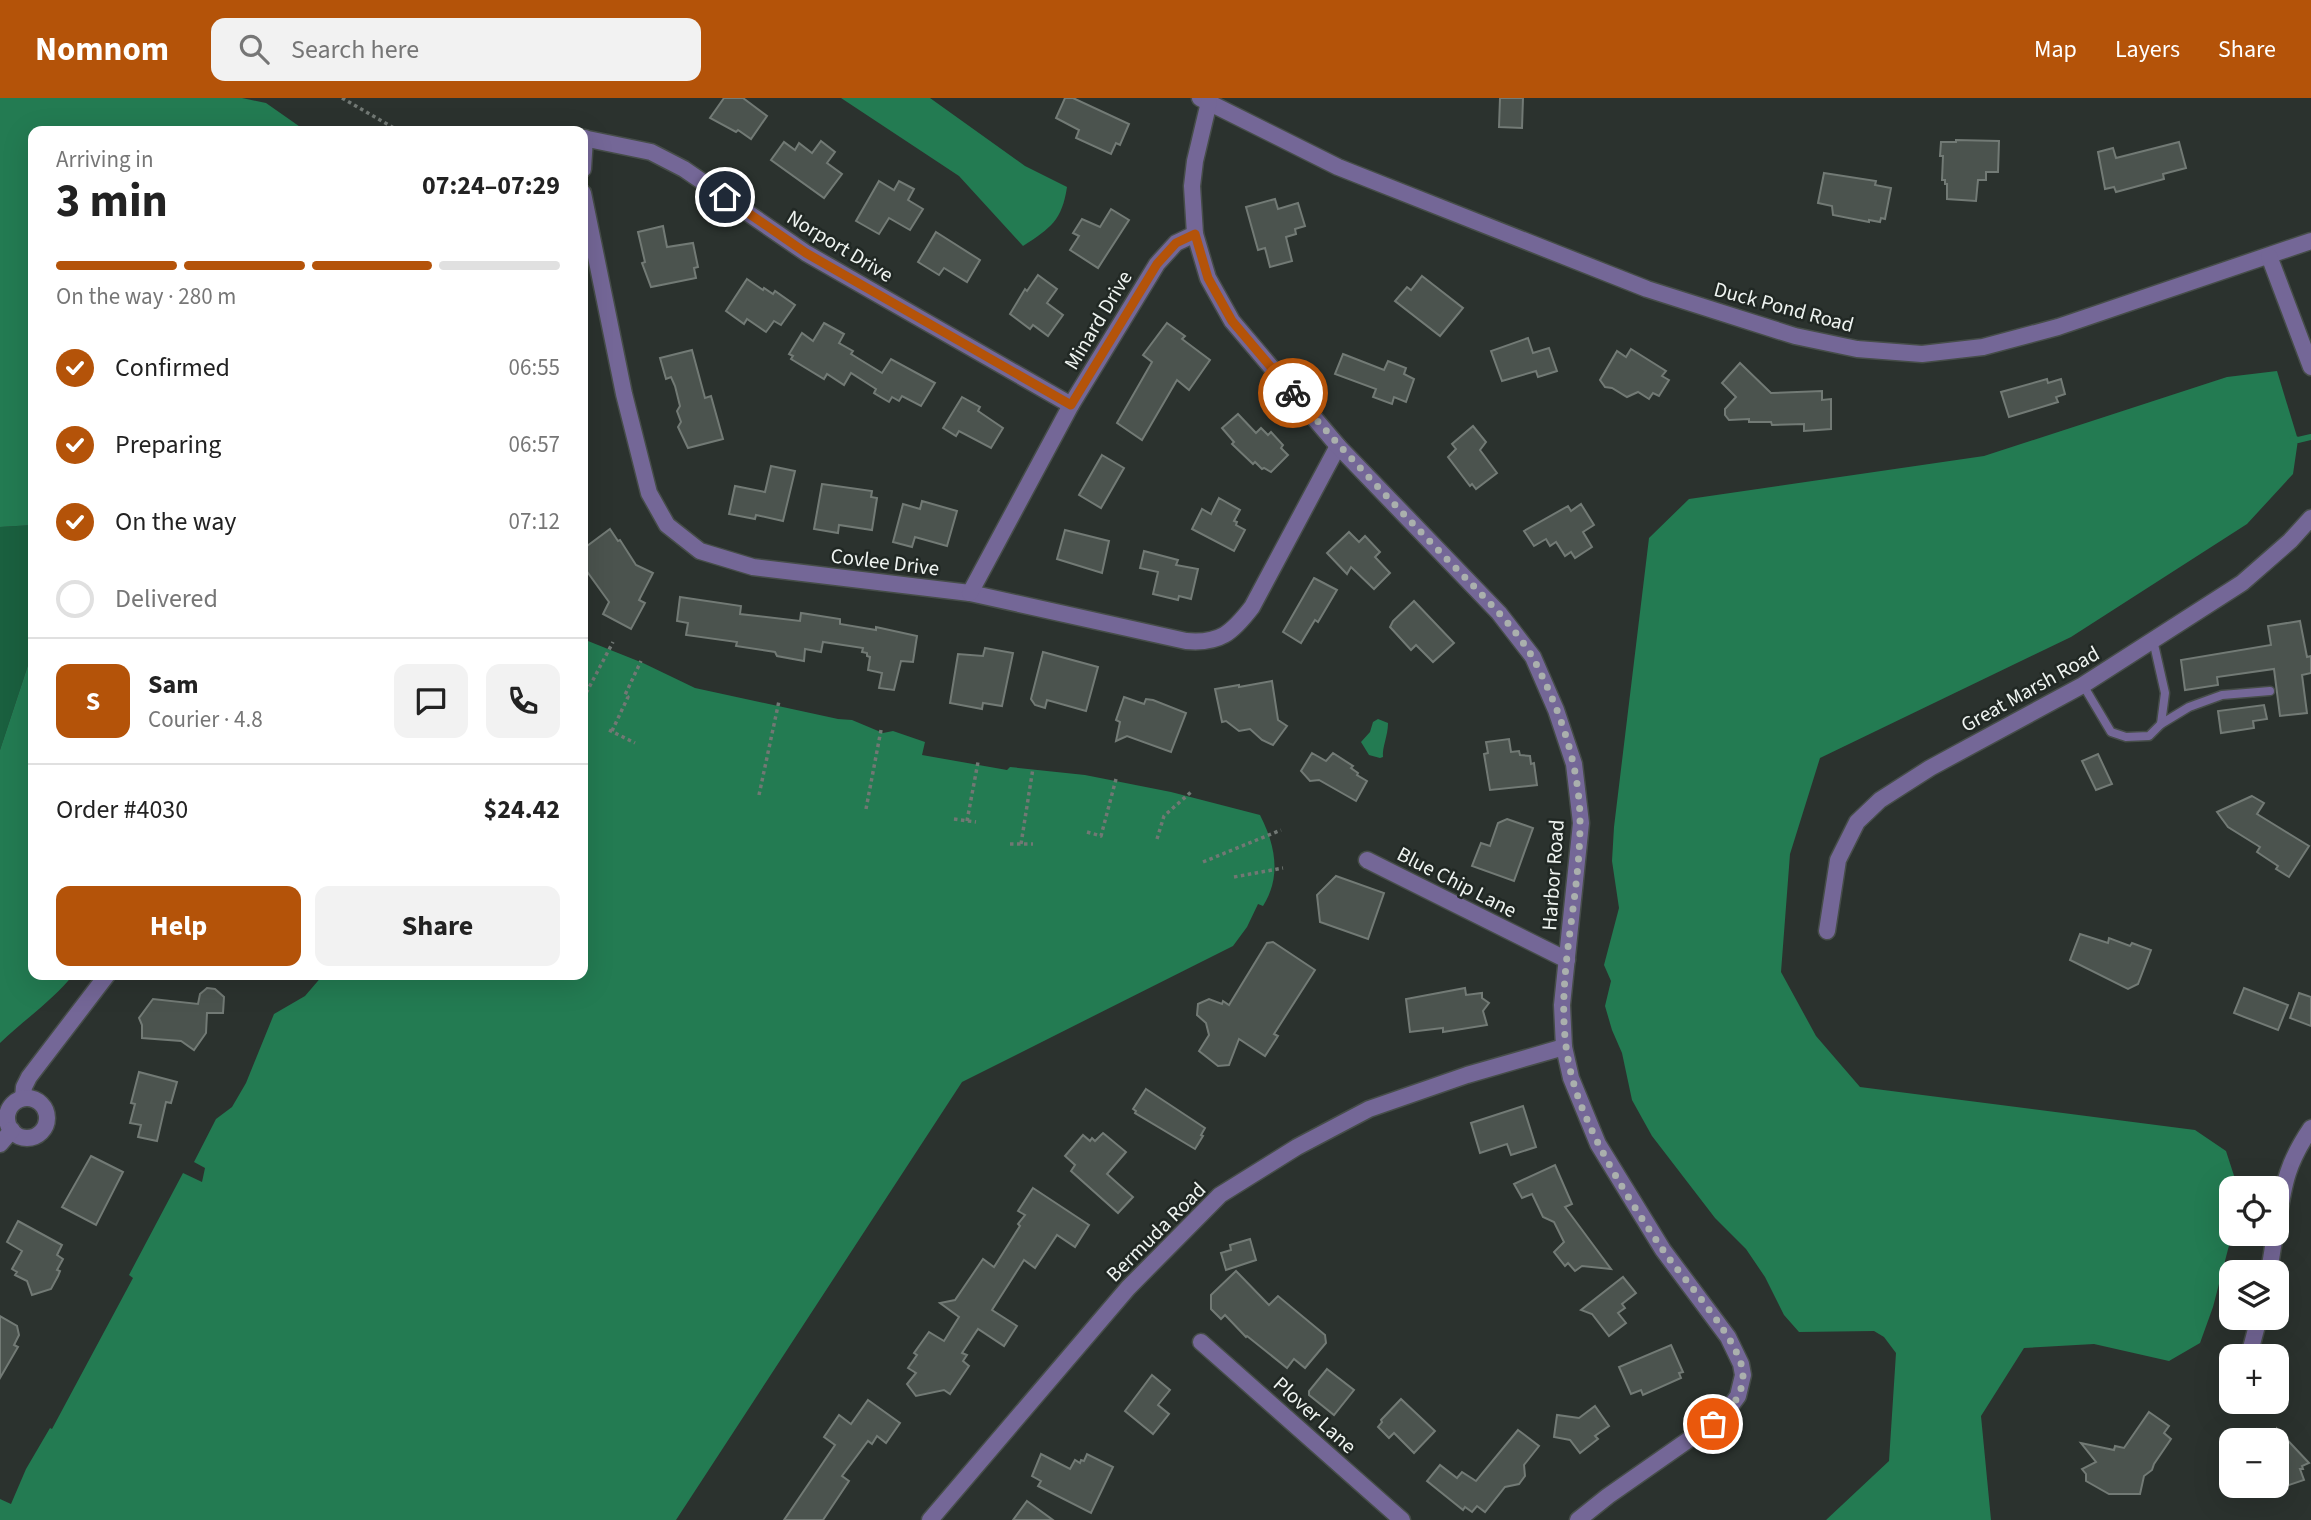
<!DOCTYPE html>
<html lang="en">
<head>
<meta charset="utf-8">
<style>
	:root { --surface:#fff; --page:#f2f2f2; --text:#222; --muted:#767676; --line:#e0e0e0; --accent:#b45309 }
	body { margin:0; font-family:"Source Sans 3",sans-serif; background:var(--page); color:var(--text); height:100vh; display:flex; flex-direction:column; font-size:26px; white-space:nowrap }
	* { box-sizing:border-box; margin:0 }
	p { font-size:23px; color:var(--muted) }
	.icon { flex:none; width:38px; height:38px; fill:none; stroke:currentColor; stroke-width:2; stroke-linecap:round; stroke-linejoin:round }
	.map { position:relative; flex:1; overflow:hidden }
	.panel { position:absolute; left:28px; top:28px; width:560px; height:854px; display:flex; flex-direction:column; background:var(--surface); border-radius:14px; box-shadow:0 7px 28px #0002 }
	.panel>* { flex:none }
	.buttons { position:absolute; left:2219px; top:1078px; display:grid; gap:14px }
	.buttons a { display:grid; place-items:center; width:70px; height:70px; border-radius:14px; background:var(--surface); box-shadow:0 7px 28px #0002; font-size:35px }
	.pin { position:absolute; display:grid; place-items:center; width:60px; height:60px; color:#fff; margin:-30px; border:4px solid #fff; border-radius:50%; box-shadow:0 2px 7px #0007 }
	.courier { position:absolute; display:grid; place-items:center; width:70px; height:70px; margin:-35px; border:5px solid #b45309; border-radius:50%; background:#fff; color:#222; box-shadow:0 2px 9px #0007 }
	.summary em { font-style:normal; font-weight:700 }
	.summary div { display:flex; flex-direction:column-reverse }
	.summary { display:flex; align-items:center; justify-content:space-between; height:119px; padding:0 28px }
	h1 { font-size:46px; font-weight:700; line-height:52px }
	.bar { display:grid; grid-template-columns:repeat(4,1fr); gap:10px 7px; align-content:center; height:84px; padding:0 28px }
	.bar i { height:9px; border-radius:5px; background:var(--line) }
	.bar .active { background:var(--accent) }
	.bar p { grid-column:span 4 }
	.line { display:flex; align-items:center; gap:18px; padding:0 28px; border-top:2px solid var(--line) }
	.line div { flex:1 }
	.round { display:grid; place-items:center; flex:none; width:74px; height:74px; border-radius:14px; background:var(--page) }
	ol { padding:0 28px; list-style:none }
	li { display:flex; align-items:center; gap:21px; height:77px }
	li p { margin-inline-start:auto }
	li .icon { padding:7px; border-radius:50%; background:var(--accent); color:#fff; stroke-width:4 }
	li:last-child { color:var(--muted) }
	li i { width:38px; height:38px; border:4px solid var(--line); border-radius:50% }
	.primary-button { display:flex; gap:14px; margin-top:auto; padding:14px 28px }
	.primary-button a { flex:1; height:80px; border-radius:14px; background:var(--accent); color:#fff; font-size:28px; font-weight:700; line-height:80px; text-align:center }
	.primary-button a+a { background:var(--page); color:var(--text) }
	header { display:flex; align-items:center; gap:42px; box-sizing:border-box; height:98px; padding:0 35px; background:var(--accent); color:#fff }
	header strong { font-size:33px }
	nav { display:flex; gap:38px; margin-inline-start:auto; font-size:24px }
	.search { width:490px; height:63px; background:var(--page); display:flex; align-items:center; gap:18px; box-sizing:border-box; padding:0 24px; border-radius:14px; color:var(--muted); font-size:26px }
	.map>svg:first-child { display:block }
</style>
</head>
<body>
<header>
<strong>Nomnom</strong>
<div class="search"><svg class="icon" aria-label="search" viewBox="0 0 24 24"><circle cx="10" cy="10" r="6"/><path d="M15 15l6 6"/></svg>Search here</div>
<nav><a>Map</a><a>Layers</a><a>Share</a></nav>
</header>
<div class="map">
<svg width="2311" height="1422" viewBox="0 0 2311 1422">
	<rect width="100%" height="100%" fill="#2b322e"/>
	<polygon fill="#1a603f" points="33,427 33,552 0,652 0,429"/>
	<g fill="#237b52">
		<polygon points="0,0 242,0 266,5 306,33 33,33 33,427 0,429"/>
		<path d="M841,0h89l95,68 42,21c-5,33 -16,41 -44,59l-64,-70z"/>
		<polygon points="2277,273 2298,342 2293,376 2247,426 2071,539 1820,660 1790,756 1781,874 1816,938 1860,989 2195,1032 2226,1053 2238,1090 2231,1090 2232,1136 2213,1209 2200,1245 2169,1263 2094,1246 2024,1250 1981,1318 1991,1422 1826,1422 1889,1363 1896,1255 1884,1239 1874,1233 1799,1234 1784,1217 1765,1179 1746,1151 1715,1120 1652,1038 1632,1002 1622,955 1612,932 1605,908 1611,883 1604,867 1619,810 1612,763 1614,729 1649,440 1689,401 1984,358 2227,279"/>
		<path d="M583,541l60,24 52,25 143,31 14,1 31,13 10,-2 32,11 -3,13 85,15 3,-3 75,8 86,17 89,23c15,29 22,61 3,91l-5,-2 -11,23 -14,19 -271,136 -286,438h-676v-21l11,5 15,-35 24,-41 2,1 81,-151 -4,-3 54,-102 19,9 3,-14 -11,-6 22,-43 16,-12 14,-24 28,-69 31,-18 18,-21h260z"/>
		<path d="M33,552v325h40c-21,26 -49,45 -73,68v-293z"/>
		<path d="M1378,621l10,4c0,13 -6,24 -5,34l-3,1 -11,-3 -8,-13 9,-10 3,-10z"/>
	</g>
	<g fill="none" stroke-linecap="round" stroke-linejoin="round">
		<polyline stroke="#237b52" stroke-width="6" points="2293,340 2298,342 2311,339"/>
	</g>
	<g fill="#4b534e" stroke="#727a75" stroke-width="2">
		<polygon points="724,0 743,0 767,18 751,41 738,32 736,34 710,20"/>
		<polygon points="1065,0 1073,0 1129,26 1120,47 1116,45 1111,56 1076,40 1079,32 1056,20"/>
		<polygon points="1500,0 1523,0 1522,30 1499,29"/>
		<polygon points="1956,42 1999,43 1998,74 1986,74 1986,82 1978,82 1976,103 1947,101 1947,86 1945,86 1945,82 1942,82 1943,58 1940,58 1941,44 1956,44"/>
		<polygon points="821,43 835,54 827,65 842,76 824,100 771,62 784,44 795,52 799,45 812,55"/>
		<polygon points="2179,44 2186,70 2163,76 2164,81 2116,94 2114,89 2105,91 2098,54 2113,50 2116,60"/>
		<polygon points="1824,75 1876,83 1875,87 1891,90 1885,121 1881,120 1880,124 1869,122 1869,124 1833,117 1832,108 1818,105"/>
		<polygon points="879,83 894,92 899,83 914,91 908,102 923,111 910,132 889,120 879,136 856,123"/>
		<polygon points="1275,101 1278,111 1298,105 1305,128 1295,131 1296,136 1286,139 1292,163 1270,169 1265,150 1258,152 1246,109"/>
		<polygon points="1111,111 1129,122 1098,170 1070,152 1079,138 1073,135 1082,121 1100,129"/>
		<polygon points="663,128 667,149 693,145 698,169 694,170 696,180 651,189 642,165 645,164 638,134"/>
		<polygon points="936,134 980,162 967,184 944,170 939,177 918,164"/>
		<polygon points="1038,177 1057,191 1047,205 1063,217 1048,238 1033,227 1030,231 1010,216 1025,191 1027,193"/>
		<polygon points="1422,178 1463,210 1440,238 1395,203 1407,189 1411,192"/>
		<polygon points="747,181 763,192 764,190 773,196 775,193 795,207 781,227 774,223 766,234 747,221 744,226 726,213"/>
		<polygon points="824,225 844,236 839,245 853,253 851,256 882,275 891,261 935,285 921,308 902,298 899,303 892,299 889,304 874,295 876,291 851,275 844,287 827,276 824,281 791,261 793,258 789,256 802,235 813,243"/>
		<polygon points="1167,225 1185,238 1182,241 1210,262 1189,292 1177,282 1142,342 1117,325 1152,264 1143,257"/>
		<polygon points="1528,240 1533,255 1549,250 1557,273 1538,279 1536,273 1502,283 1491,253"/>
		<polygon points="1631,251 1666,273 1662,278 1669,282 1659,298 1653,295 1649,301 1638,294 1627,299 1612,290 1605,289 1600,282 1617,253 1626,259"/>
		<polygon points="692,252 705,300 711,298 723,341 688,350 678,329 681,324 677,313 680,308 675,288 671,279 666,281 660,260"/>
		<polygon points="1343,256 1384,272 1388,263 1406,270 1404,276 1414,281 1406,304 1394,299 1392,306 1373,299 1376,291 1335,276"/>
		<polygon points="1740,265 1771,295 1822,293 1822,302 1831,301 1831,331 1804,333 1804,326 1772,327 1771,324 1749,324 1749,321 1729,322 1725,317 1725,311 1736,299 1722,285"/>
		<polygon points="2047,281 2048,285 2061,281 2065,296 2056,299 2058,304 2009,319 2001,294"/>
		<polygon points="962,299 980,309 978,313 1003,330 991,350 959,333 956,338 943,330"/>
		<polygon points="1238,316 1256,335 1261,330 1268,337 1271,334 1283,347 1281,350 1288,357 1271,374 1264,370 1262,371 1255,364 1253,366 1232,346 1234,344 1222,330"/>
		<polygon points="1473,328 1486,344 1480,352 1497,375 1476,391 1472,386 1470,388 1448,359 1456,351 1452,346"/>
		<polygon points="1102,357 1124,370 1101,410 1079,397"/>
		<polygon points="771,368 795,373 783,423 756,417 755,421 729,416 735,388 765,394"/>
		<polygon points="822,386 872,393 871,399 877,400 872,432 839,427 838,435 814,431"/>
		<polygon points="1219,400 1240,412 1234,423 1237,424 1236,427 1245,432 1234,453 1192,431 1202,411 1211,416"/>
		<polygon points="922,403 957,413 947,448 915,439 912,449 893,444 903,406 920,411"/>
		<polygon points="1581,406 1594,427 1583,434 1592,449 1575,460 1571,454 1565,458 1556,444 1550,448 1546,441 1534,448 1524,433 1568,408 1571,413"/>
		<polygon points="610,431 618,443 620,442 636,467 653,475 639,502 645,505 631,531 603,516 609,504 588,475 583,479 583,451"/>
		<polygon points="1065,432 1109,443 1102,475 1057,461"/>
		<polygon points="1349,434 1359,444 1365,438 1380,454 1375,459 1390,475 1374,491 1351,469 1347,476 1327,455"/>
		<polygon points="1144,453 1178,462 1176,467 1198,471 1191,501 1179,498 1178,502 1153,496 1158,474 1140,470"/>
		<polygon points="1314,480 1337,492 1318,524 1315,522 1301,545 1283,534"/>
		<polygon points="680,499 741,508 740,516 800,523 801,515 840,521 840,526 876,532 876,529 917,538 913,564 901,563 894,592 879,590 882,575 868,572 870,559 867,558 867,555 862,554 863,550 823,544 821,554 805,551 804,563 777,558 775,554 736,548 737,544 686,537 688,525 677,523"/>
		<polygon points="1414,503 1454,545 1433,564 1416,547 1411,552 1390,529 1393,523"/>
		<polygon points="2300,523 2307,559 2311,558 2311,575 2302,577 2307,615 2280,618 2274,571 2217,579 2218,587 2185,592 2181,562 2271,547 2268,528"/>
		<polygon points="985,550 1013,555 1002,608 983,605 982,611 950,605 958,556 983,558"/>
		<polygon points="1043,554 1098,569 1086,613 1047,602 1045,610 1035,607 1031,601"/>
		<polygon points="1272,583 1278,622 1287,628 1273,647 1262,642 1250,631 1239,633 1226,623 1222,624 1215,591 1239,587 1239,589"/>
		<polygon points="1124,599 1144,606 1146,601 1153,602 1186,615 1171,654 1127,638 1116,643 1120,624 1116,622"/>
		<polygon points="2264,607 2267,621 2253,623 2254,630 2221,635 2218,613"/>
		<polygon points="1509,641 1511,654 1519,653 1520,657 1530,658 1531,666 1534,665 1537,687 1490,692 1484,656 1488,655 1486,644"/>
		<polygon points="1312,655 1326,663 1333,655 1353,668 1351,670 1358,675 1357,677 1367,683 1356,703 1319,682 1310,683 1301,673"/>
		<polygon points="2098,656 2112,686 2096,692 2082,663"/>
		<polygon points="2252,698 2264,705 2257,716 2309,748 2289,779 2276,771 2278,768 2257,754 2260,749 2228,729 2217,714"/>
		<polygon points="1507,721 1533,730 1514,783 1472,768 1481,745 1490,748 1498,725"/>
		<polygon points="1336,778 1384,795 1368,841 1320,824 1317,797"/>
		<polygon points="2080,836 2108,845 2109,840 2130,848 2132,845 2151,852 2138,886 2128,891 2070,862"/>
		<polygon points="1273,844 1315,872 1274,936 1278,938 1265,958 1239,941 1229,967 1218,968 1199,953 1209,937 1206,925 1197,917 1198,906 1209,901 1222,906 1223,903 1229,907 1267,845"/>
		<polygon points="207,890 215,891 224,899 223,915 207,915 206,935 194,952 181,943 142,940 142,927 139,920 153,901 198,906 200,896"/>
		<polygon points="1465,890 1466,897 1482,895 1482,900 1489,905 1483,913 1487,927 1443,934 1443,930 1410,934 1406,901"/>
		<polygon points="2244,890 2288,907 2278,932 2234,915"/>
		<polygon points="2299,895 2311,899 2311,928 2290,920"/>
		<polygon points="139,974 177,984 171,1005 166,1004 157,1043 138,1039 141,1027 130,1025 135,1006 131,1005"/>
		<polygon points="1146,991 1205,1030 1201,1037 1203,1038 1195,1051 1135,1015 1136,1013 1133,1011"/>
		<polygon points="1523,1008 1536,1049 1511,1057 1507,1046 1480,1055 1471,1025"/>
		<polygon points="1103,1035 1126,1054 1107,1076 1133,1099 1118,1115 1071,1073 1075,1067 1065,1058 1083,1037 1090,1043 1092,1040 1095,1043"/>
		<polygon points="91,1058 123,1074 96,1127 62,1109"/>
		<polygon points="1555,1067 1572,1106 1565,1109 1611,1171 1582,1168 1575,1173 1568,1165 1565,1168 1554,1154 1564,1144 1554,1124 1543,1119 1532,1096 1522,1100 1514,1086"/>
		<polygon points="1033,1090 1089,1127 1075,1149 1057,1137 1035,1170 1024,1162 992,1212 1017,1228 1004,1248 978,1231 962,1255 967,1257 963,1263 969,1268 950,1296 944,1292 916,1298 907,1286 916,1275 908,1270 917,1257 914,1255 929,1234 944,1243 959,1219 940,1205 955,1202 983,1161 994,1169 1020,1128 1018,1126 1025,1117 1018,1113"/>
		<polygon points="18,1123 62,1147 57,1157 63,1161 57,1172 60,1173 58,1178 51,1191 32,1197 27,1183 15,1177 17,1174 12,1171 22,1153 7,1144"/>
		<polygon points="1250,1141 1256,1162 1226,1172 1221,1155 1231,1152 1230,1147"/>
		<polygon points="1236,1173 1269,1207 1278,1198 1325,1237 1326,1245 1305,1270 1294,1261 1287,1270 1247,1238 1246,1239 1225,1217 1221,1221 1211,1211 1211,1197"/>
		<polygon points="1623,1179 1636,1195 1622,1206 1625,1210 1618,1215 1626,1225 1609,1238 1592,1216 1581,1212"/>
		<polygon points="0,1218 17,1228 19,1237 14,1247 18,1249 0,1280"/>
		<polygon points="1671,1247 1683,1274 1679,1275 1681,1280 1643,1297 1641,1292 1631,1296 1619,1269"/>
		<polygon points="1327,1271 1354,1292 1334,1317 1309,1297 1309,1293"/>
		<polygon points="1152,1277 1170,1292 1158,1307 1169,1316 1153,1336 1125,1313"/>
		<polygon points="1401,1301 1435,1333 1414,1355 1394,1335 1389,1340 1378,1329 1382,1324 1381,1322"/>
		<polygon points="868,1302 900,1325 886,1345 877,1338 872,1346 868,1343 842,1378 849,1383 823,1422 784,1422 835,1347 824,1339 839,1317 851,1326"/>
		<polygon points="1595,1308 1609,1328 1595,1338 1598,1341 1580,1355 1570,1342 1554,1339 1557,1317 1579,1320"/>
		<polygon points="2149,1314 2169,1328 2164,1335 2171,1341 2154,1366 2152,1372 2144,1378 2140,1396 2109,1396 2086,1383 2086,1376 2082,1371 2096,1364 2081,1345 2114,1352 2115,1348 2124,1350"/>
		<polygon points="2277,1331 2309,1365 2302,1368 2303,1371 2300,1371 2304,1382 2277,1391"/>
		<polygon points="1518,1332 1539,1348 1524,1367 1525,1378 1519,1386 1505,1389 1485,1414 1477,1408 1472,1414 1465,1409 1463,1412 1427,1383 1440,1367 1457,1380 1462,1374 1476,1383"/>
		<polygon points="1041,1356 1070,1371 1075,1362 1080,1365 1081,1362 1084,1363 1087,1356 1113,1369 1091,1415 1038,1388 1041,1383 1032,1378"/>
		<polygon points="1027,1403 1053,1422 1013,1422"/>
	</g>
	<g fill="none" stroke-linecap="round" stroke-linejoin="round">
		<g stroke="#464d49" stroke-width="11">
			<g id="lane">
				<polyline points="2083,587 2111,634 2126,639 2149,638 2161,626 2165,595 2153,542"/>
				<polyline points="2161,626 2189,609 2222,597 2270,593"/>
			</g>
		</g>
		<g stroke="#464d49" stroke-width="19">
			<g id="street">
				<polyline points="1200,0 1338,69 1647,191 1795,238 1857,251 1922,256 1983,249 2058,229 2311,143"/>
				<polyline points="583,40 651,54 684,71 806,155 1071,307"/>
				<polyline points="583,71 585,40"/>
				<path d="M583,95l41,201 25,99 18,32 33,26 53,16 217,26 216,48c34,3 46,-8 66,-34l86,-161"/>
				<polyline points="1195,136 1208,180 1232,223 1338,348 1499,515 1533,559 1556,612 1574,666 1581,725 1562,907 1564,949 1571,980 1598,1046 1663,1152 1728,1239 1741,1266 1743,1277 1738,1298 1724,1317 1608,1398 1578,1422"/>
				<polyline points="2269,158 2311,269"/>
				<polyline points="970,495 1071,307 1157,166 1176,145 1195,136 1192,88 1195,63 1209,4"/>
				<polyline points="1367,762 1567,862"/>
				<polyline points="1827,833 1838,762 1857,724 1880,702 1930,670 2083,587 2242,485 2290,443 2311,420"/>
				<polyline points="23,1000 24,989 29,979 107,877"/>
				<circle cx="27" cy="1020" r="20"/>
				<polyline points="0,1046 12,1032"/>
				<path d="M2277,1128c7,-42 9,-61 34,-98"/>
				<polyline points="2269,1174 2275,1136"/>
				<polyline points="1201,1244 1402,1422"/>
				<polyline points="2251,1250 2259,1220"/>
				<polyline points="930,1422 1128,1190 1220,1097 1297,1049 1369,1011 1467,977 1564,949"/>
			</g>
		</g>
		<g stroke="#717874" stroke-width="3.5" stroke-dasharray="3.5 3.5" stroke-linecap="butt">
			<polyline points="342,0 399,33"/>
			<polyline points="583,601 613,544"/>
			<polyline points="609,632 635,645"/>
			<polyline points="612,633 628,599 625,597 641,563"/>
			<polyline points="759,697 779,603"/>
			<polyline points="866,711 881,632"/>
			<polyline points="954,721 976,724"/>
			<polyline points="967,723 978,664"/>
			<polyline points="1087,734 1101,738 1116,681"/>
			<polyline points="1157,741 1164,718 1191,694"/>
			<polyline points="1010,746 1033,746"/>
			<polyline points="1021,746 1033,670"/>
			<polyline points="1203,764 1281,732"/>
			<polyline points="1234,779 1283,770"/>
		</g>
		<use href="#lane" stroke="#746797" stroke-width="8"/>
		<use href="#street" stroke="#746797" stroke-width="16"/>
	</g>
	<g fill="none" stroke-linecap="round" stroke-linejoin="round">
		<path stroke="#aab0ad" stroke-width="7" stroke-dasharray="0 12.6" d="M1293,295c49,57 100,110 151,163 28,29 71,69 90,104 26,49 47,109 46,166 -1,100 -38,185 3,284 20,49 50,96 80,140 19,28 80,93 80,125 0,21 -14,37 -30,49"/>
		<polyline stroke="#b45309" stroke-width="9" points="725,99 806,155 1071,307 1157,166 1176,145 1195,136 1208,180 1232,223 1293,295"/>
	</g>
	<g text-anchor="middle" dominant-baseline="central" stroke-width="5" stroke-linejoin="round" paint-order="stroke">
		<g font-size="21" fill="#eff4f1" stroke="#212824">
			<text transform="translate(840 148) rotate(31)">Norport Drive</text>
			<text transform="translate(1784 209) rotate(15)">Duck Pond Road</text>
			<text transform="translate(1098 222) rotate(-59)">Minard Drive</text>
			<text transform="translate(885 464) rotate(7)">Covlee Drive</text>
			<text transform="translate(2030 591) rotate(-29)">Great Marsh Road</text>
			<text transform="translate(1553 777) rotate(-86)">Harbor Road</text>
			<text transform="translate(1457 784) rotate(27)">Blue Chip Lane</text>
			<text transform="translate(1156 1134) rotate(-45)">Bermuda Road</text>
			<text transform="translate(1315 1317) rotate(42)">Plover Lane</text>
		</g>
	</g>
</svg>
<div class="buttons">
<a><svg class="icon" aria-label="locate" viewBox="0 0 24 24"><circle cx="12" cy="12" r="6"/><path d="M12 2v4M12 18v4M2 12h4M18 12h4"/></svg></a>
<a><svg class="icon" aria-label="layers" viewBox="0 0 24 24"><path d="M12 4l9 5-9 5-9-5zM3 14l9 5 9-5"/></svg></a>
<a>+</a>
<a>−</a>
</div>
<div class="pin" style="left:1713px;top:1326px;background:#ea580c"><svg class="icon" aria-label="bag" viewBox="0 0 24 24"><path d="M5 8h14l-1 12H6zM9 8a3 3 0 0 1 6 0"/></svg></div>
<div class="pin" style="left:725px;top:99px;background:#1f2937"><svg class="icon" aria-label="home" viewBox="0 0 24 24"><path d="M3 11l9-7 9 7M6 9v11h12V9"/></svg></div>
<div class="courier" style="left:1293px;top:295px"><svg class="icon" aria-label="bike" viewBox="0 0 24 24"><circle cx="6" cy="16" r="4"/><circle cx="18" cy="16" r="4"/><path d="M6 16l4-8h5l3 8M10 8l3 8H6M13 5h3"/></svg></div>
<section class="panel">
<div class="summary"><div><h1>3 min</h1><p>Arriving in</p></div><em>07:24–07:29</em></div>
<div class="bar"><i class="active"></i><i class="active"></i><i class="active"></i><i></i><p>On the way · 280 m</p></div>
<ol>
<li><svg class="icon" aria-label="check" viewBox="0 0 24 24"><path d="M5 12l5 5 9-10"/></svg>Confirmed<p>06:55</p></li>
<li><svg class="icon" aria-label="check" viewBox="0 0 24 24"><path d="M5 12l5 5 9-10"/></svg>Preparing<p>06:57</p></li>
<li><svg class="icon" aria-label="check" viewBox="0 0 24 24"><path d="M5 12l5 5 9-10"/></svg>On the way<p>07:12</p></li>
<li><i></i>Delivered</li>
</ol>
<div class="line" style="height:126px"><b class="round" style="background:var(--accent);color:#fff">S</b><div><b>Sam</b><p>Courier · 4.8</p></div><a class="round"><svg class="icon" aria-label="chat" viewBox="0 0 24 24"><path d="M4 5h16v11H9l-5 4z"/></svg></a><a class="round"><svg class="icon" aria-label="phone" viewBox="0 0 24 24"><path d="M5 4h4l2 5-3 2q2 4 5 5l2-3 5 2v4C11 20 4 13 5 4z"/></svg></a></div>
<div class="line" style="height:91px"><div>Order #4030</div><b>$24.42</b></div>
<div class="primary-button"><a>Help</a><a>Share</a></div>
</section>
</div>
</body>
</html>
